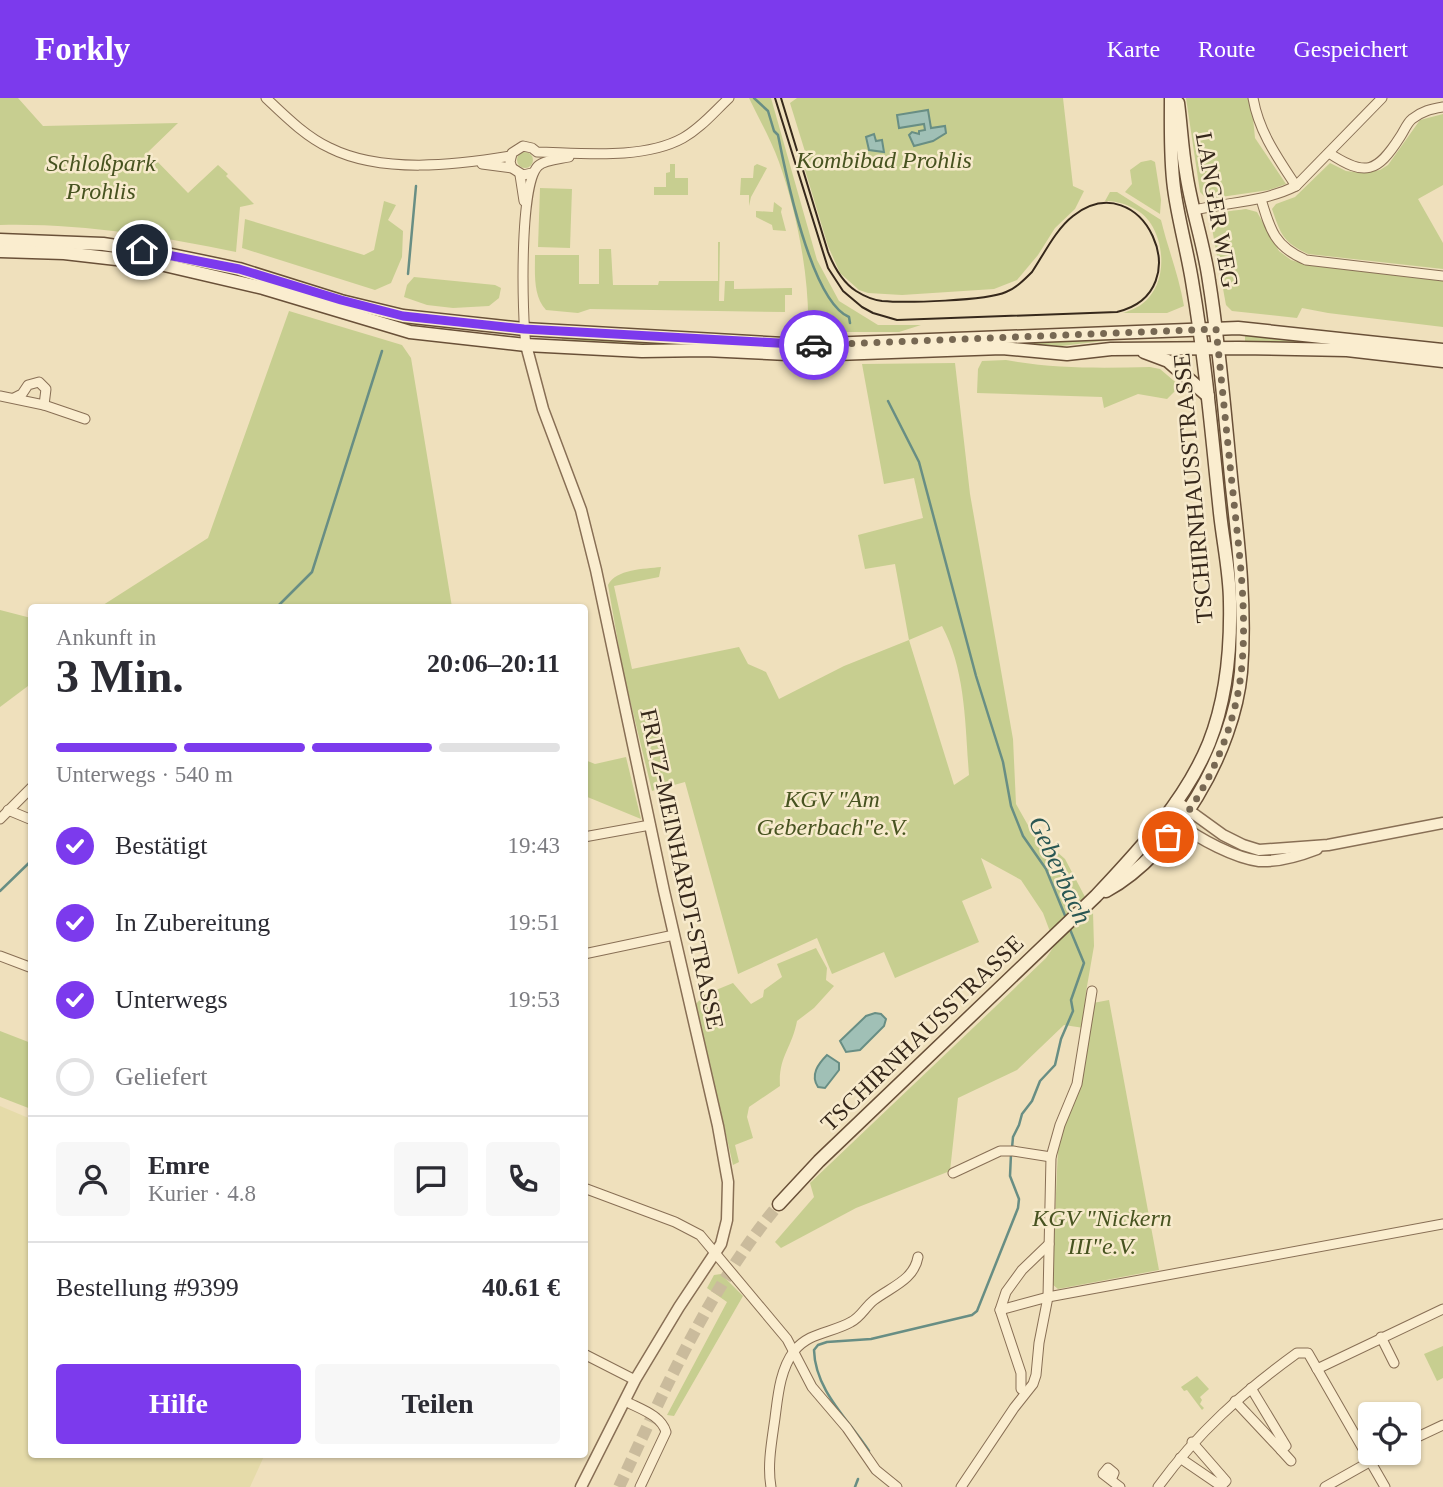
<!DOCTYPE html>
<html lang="de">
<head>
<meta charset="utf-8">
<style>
	:root { --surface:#fff; --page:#f7f7f7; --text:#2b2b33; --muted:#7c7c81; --line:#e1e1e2; --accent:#7c3aed }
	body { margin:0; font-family:"Times New Roman",serif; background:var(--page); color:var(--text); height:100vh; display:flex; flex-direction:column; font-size:26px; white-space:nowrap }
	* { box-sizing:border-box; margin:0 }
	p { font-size:23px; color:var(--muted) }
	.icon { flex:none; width:38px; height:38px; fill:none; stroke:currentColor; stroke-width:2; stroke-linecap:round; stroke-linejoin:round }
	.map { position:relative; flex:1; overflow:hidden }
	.sheet { position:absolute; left:28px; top:506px; width:560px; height:854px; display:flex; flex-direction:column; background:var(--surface); border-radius:7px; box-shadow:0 2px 5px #0004 }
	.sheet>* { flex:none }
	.tools { position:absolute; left:1358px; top:1304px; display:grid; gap:14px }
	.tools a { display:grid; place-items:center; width:63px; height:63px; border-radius:7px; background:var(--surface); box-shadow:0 2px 5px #0004; font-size:35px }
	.pin { position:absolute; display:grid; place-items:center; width:60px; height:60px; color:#fff; margin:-30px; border:4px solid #fff; border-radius:50%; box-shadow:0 2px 7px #0007 }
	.courier { position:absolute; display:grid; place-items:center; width:70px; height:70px; margin:-35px; border:5px solid #7c3aed; border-radius:50%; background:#fff; color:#222; box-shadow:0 2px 9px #0007 }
	.overview em { font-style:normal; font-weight:700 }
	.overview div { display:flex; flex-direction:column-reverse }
	.overview { display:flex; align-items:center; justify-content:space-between; height:119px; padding:0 28px }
	h1 { font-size:46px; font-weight:700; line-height:52px }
	.bar { display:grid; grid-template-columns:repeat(4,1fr); gap:10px 7px; align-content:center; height:84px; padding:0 28px }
	.bar i { height:9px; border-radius:5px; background:var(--line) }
	.bar .on { background:var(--accent) }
	.bar p { grid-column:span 4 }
	.line { display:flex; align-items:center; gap:18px; padding:0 28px; border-top:2px solid var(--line) }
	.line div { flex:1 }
	.round { display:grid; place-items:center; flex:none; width:74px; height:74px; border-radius:7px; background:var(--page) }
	ol { padding:0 28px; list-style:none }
	li { display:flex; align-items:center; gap:21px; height:77px }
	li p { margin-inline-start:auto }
	li .icon { padding:7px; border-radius:50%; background:var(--accent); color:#fff; stroke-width:4 }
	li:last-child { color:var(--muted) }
	li i { width:38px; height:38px; border:4px solid var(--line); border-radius:50% }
	.button { display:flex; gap:14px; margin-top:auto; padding:14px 28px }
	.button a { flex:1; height:80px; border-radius:7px; background:var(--accent); color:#fff; font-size:28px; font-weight:700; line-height:80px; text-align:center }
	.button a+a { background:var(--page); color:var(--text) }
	header { display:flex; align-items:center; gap:42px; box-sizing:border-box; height:98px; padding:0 35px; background:var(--accent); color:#fff }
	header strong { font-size:33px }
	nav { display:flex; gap:38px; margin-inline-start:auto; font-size:24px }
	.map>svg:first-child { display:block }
</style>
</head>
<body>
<header>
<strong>Forkly</strong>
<nav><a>Karte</a><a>Route</a><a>Gespeichert</a></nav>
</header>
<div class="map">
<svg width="1443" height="1389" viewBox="0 0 1443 1389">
	<rect width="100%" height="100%" fill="#efe0bc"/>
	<polygon fill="#e5dba9" points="0,1008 31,1021 32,1356 265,1356 250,1389 0,1389"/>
	<g fill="#c7ce90" fill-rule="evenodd">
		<path d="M0,0h18l25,28 135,-3 -30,29 40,41 30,-28 10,9 -2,2 28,28 -14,3 -4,45c-78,-16 -156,-29 -236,-27z"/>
		<path d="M749,0h22l46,162 22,41 39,24h43l-22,7h-91c2,-54 -11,-119 -29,-170 -8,-22 -20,-43 -30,-64z"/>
		<polygon points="797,0 1063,0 1073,88 1084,93 1075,111 1055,130 1038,157 1017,182 994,191 902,197 868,195 859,192 840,175 828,148 802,62 807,60 790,5"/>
		<polygon points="1186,0 1251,0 1255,40 1286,86 1269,92 1207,101 1200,94"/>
		<path d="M1443,16v71l-25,14 25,44v26l-135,-15c-25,-12 -27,-19 -36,-45l4,-5 19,-7 35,-34 16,8 17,2 17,-3 8,-5 32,-45z"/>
		<circle cx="525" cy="62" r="8"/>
		<polygon points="1151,62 1155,64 1161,102 1160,116 1125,94 1132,86 1130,72 1141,64"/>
		<polygon points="670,66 675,66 675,80 688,80 688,97 654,97 654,89 666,89 666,75 670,74"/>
		<polygon points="757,66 767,70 751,99 749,108 749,97 740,97 741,80 753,80 754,68"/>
		<polygon points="540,90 572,91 570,150 538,149"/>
		<path d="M1110,94h7l44,28c7,29 18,56 23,86l-17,7h-44c6,-2 14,-5 19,-9 24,-18 24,-56 9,-80 -9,-15 -29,-23 -46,-23z"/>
		<polygon points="384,103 396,107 388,122 403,133 402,159 391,185 375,192 242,150 245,121 364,157 374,152"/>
		<polygon points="774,104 782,110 781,114 786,133 773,132 772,127 756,119 756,113 773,114"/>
		<path d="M1246,111l11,3 22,39 12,9 17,5 135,16v46l-115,-14 -26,-5 -5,10 -65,-7 -6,-6 -15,-82c5,-13 23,-12 35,-14z"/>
		<path d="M718,144h2l-1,59h5l1,-20h9v8l58,-1v7h-7v17l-195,-3 -12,4 -32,-3c-13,-14 -11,-36 -11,-55h44v29h20v-35h12l2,36h45l1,-4h59z"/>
		<polygon points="414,179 495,187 501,190 499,200 489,208 453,210 427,207 404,199 407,187"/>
		<polygon points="289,213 402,247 411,260 452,509 100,509 208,440"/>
		<polygon points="1170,236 1170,239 1111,242 1061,248 1000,245"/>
		<polygon points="1245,237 1443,256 1245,245"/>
		<polygon points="562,240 633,244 656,242 779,249 651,248 562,244"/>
		<path d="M1006,262c49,9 95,8 144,7l10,2 20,17 -13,13 -29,-5 -34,14 -2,-11 -125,-4 1,-24 4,-8z"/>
		<path d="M955,265l15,131 43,245 3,65 13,23 36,32 28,53 1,34 -8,46 -2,36 -20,-3 -47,45 -59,28 -8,73 -94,37 -75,40 -6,-6 39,-45 -4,-14 184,-175 52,-50 9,-13 -12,-32 -22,-33 -40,-22 11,30 -30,13 17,41 -84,36 -11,-26 -52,22 -15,-36 -79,36 -53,-192 -33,9 -29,-120 -15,-86c8,-16 36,-16 53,-18l-2,10 -45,9 18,83 107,-22 9,17 18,8 13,27 65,-33 65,-26 -14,-76 -30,5 -7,-34 65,-17 -9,-40 -30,6 -22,-120zM942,528c24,45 23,99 27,149l-15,10 -45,-145z"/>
		<path d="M1212,278c7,59 16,116 23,175l-7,1 -18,-175z"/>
		<polygon points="0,512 31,520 32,585 0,609"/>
		<polygon points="626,659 641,721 585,698 585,662 595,666"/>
		<path d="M816,850l11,20 -1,12 8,6 -20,22 -17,13c-5,27 -19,36 -17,65l-31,21 -2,10 6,21 -18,7 4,17 -6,3 -37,-161 8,-9 29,-12 18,21 12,-7 1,-7 18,-13 -5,-13z"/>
		<polygon points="1109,902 1159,1172 1058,1191 1052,1186 1058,1051 1067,1019 1083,978 1093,905"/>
		<polygon points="0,933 31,945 31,1011 0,999"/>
		<polygon points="721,1176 743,1198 674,1318 667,1317 727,1204 707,1190 714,1177"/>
		<polygon points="1443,1248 1443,1280 1437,1283 1424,1256"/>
		<polygon points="1197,1278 1209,1291 1200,1299 1202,1302 1200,1306 1204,1310 1202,1312 1187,1292 1184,1293 1181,1289"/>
	</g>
	<g fill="#a0c0b6" stroke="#688e84" stroke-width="2">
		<polygon points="928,12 931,30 945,28 946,35 933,43 914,48 909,37 912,34 919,36 919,33 925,32 924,26 899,30 897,17"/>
		<polygon points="874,36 876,43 882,42 884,54 869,52 866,39"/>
		<polygon points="875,915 881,916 886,921 884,928 860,952 846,954 840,943 866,918"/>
		<path d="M827,957l12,8v7l-14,18 -7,-1c-8,-12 0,-23 9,-32z"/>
	</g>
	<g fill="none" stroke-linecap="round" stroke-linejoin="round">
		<g stroke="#688e84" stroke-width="2.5">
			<path d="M754,0l14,13 6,20 4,4c8,40 33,166 71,182l1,6"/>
			<polyline points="408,176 416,88"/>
			<polyline points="888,303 919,364 976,578 1003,664 1011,708 1023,738 1046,771 1066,820"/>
			<polyline points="277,509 312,474 382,253"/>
			<polyline points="0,793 32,762"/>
			<polyline points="1012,1050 1013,1039 1019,1027 1022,1016 1032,1003 1040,983 1055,967 1061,941 1073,913 1071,902 1084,865 1069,829"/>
			<path d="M869,1353c-21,-32 -54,-61 -55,-101l4,-5 9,-3 44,-3 101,-24 5,-4 41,-103 1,-9 -9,-23 1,-22"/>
			<polyline points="855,1389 858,1381"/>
		</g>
		<path stroke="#cabb9c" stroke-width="12" stroke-dasharray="12 6" stroke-linecap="butt" d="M619,1389c46,-98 90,-199 160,-283"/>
		<g stroke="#886f55" stroke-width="11">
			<g id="minor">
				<path d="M266,0c19,18 40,39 64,50 52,26 126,17 181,8"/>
				<path d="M1253,0c6,34 24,59 43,88"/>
				<path d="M1329,55c36,24 48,20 71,-16 4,-6 7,-14 12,-18 10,-8 19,-10 31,-12"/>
				<polyline points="482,66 512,70 523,77 532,75"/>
				<path d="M512,70l-2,-6 2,-9 11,-7 9,2 5,4c45,1 106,8 146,-14 18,-10 31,-26 46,-40"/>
				<polyline points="520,77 524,103"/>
				<path d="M1261,101c9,31 14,48 45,61l137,16"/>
				<path d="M1195,112c34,-8 69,-8 101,-24l86,-88"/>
				<path d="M526,247c-4,-29 -7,-160 12,-179 6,-6 22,-7 31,-9"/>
				<polyline points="0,298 44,307 85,321"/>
				<polyline points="14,300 22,296 28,287 39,284 46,291 44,307"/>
				<polyline points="8,712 32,722"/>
				<polyline points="0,721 32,689"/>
				<polyline points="584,739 650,727"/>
				<polyline points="584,856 674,837"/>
				<polyline points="0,858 32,870"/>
				<polyline points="953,1075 1000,1053 1013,1053 1051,1059"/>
				<polyline points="584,1090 675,1124 700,1137 787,1241 812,1289 847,1330 876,1372 897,1389"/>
				<polyline points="1000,1212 1048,1199 1443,1126"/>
				<polyline points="1381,1239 1394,1265"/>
				<polyline points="584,1256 635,1282"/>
				<polyline points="1317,1271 1443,1211"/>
				<polyline points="1025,1294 1021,1291 1021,1275 1000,1212 1006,1194 1022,1172 1049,1146"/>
				<path d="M625,1303c15,8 36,14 41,31l-26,55"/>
				<polyline points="1235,1303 1281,1352 1286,1348 1251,1290"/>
				<polyline points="1409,1343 1443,1327"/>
				<polyline points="1281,1352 1291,1363"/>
				<polyline points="1180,1360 1221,1388 1226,1383 1192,1344"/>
				<polyline points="1111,1382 1114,1375 1108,1370 1103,1376 1120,1389"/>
				<path d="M771,1389c-4,-22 1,-47 4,-69 3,-23 5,-48 19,-67 15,-19 38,-18 57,-29 10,-5 14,-15 23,-22 17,-13 40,-20 44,-43"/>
				<polyline points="961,1389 1014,1310 1033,1286 1036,1277 1039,1245 1048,1199 1051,1059 1060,1027 1077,986 1092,893"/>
				<path d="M1158,1389c39,-54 85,-95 139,-134h11l77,134"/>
				<polyline points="1325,1389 1387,1354"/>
			</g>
		</g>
		<g stroke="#886f55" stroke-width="13">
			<g id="tertiary">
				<polyline points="526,247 543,311 581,412 596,472 664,793 718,1028 728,1084 727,1122 721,1146 679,1209 635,1282 581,1389"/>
				<polyline points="1176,703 1223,737 1243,747 1259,752 1328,747 1443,725"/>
				<path d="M1180,726c19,15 55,34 79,37 20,1 40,-5 58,-12"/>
			</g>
		</g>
		<g stroke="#695038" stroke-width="15">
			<g id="secondary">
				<polyline points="0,142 103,146 162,155 239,171 341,203 403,218 524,231 802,247 1238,230 1443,252"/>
				<polyline points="0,153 64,155 160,166 263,190 410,234 526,247 642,253 705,252 808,257 1002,250 1067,256 1111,251 1239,250 1347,252 1443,263"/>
				<polyline points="1144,254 1168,263 1208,298"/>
				<path d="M1106,793c70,-38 128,-141 135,-219 5,-62 -2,-124 -9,-185 -7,-69 -12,-138 -23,-206 -5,-37 -18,-73 -23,-109 -4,-23 -5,-46 -8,-69"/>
				<path d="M779,1106l40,-43 277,-265c43,-46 89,-94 113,-153 17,-43 22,-94 21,-141 0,-29 -7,-60 -10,-89 -8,-77 -15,-155 -28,-232 -5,-31 -14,-62 -18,-93 -4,-30 -3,-60 -3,-90"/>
			</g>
		</g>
		<use href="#minor" stroke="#faedcf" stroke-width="9"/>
		<use href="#tertiary" stroke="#faedcf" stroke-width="10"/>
		<use href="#secondary" stroke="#faedcf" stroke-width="12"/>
		<path stroke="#36281b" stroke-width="2" d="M775,0l53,170 15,23 19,16 11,6 24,7 220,-8c85,-20 25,-150 -44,-96 -17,13 -29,38 -41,56 -8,8 -16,16 -26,20 -20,9 -101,11 -124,9 -9,-1 -18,-5 -26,-10 -14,-9 -22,-24 -28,-39l-47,-154"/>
	</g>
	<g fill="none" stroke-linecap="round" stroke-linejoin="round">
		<path stroke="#776853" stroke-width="7" stroke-dasharray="0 12.6" d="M814,247l402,-16c6,54 11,109 17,164 6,59 15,121 8,181 -7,57 -34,120 -73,163"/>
		<polyline stroke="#7c3aed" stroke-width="9" points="142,152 239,171 341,202 403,218 524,231 814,247"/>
	</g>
	<g text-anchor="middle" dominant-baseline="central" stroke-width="5" stroke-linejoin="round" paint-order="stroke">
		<g font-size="24" font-style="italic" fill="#475320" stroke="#f7eacc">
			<text x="884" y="62">Kombibad Prohlis</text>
			<text x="101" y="65">Schloßpark<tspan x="101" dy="28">Prohlis</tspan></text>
			<text x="832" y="701">KGV "Am<tspan x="832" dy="28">Geberbach"e.V.</tspan></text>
			<text x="1102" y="1120">KGV "Nickern<tspan x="1102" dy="28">III"e.V.</tspan></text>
		</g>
		<g font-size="24" fill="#36281b" stroke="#f7eacc">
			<text transform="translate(1217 112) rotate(80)">LANGER WEG</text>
			<text transform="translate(1193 390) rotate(-95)">TSCHIRNHAUSSTRASSE</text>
			<text transform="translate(682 771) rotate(78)">FRITZ-MEINHARDT-STRASSE</text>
			<text transform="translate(922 935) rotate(-44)">TSCHIRNHAUSSTRASSE</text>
		</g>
		<g font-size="26" font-style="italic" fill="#295753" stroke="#f7eacc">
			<text transform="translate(1060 772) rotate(65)">Geberbach</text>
		</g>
	</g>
</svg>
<div class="tools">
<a><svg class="icon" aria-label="locate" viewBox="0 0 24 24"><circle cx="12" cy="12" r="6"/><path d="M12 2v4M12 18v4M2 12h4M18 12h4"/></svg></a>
</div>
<div class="pin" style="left:1168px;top:739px;background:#ea580c"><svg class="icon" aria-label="bag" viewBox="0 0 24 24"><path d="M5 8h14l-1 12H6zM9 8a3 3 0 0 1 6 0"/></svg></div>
<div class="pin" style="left:142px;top:152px;background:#1f2937"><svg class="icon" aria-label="home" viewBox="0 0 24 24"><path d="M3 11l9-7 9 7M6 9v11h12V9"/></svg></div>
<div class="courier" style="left:814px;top:247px"><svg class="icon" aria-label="car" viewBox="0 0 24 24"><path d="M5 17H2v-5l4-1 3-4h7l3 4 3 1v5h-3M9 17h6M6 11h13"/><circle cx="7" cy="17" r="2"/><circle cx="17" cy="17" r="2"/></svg></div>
<section class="sheet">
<div class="overview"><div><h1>3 Min.</h1><p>Ankunft in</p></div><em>20:06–20:11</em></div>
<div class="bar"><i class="on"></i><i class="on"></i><i class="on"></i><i></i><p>Unterwegs · 540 m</p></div>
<ol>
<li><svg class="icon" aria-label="check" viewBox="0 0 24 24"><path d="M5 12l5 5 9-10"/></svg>Bestätigt<p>19:43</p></li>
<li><svg class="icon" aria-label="check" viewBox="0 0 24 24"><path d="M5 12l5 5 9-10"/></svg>In Zubereitung<p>19:51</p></li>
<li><svg class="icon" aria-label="check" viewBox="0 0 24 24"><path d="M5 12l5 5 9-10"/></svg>Unterwegs<p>19:53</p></li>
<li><i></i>Geliefert</li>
</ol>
<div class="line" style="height:126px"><a class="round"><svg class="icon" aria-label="person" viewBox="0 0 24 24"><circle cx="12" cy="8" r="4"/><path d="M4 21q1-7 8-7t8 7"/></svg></a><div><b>Emre</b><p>Kurier · 4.8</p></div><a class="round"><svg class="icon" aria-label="chat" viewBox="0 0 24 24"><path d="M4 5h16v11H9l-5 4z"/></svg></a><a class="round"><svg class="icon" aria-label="phone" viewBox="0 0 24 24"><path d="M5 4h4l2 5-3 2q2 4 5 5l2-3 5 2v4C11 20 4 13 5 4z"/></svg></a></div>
<div class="line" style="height:91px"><div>Bestellung #9399</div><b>40.61 €</b></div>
<div class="button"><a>Hilfe</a><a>Teilen</a></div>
</section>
</div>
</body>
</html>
